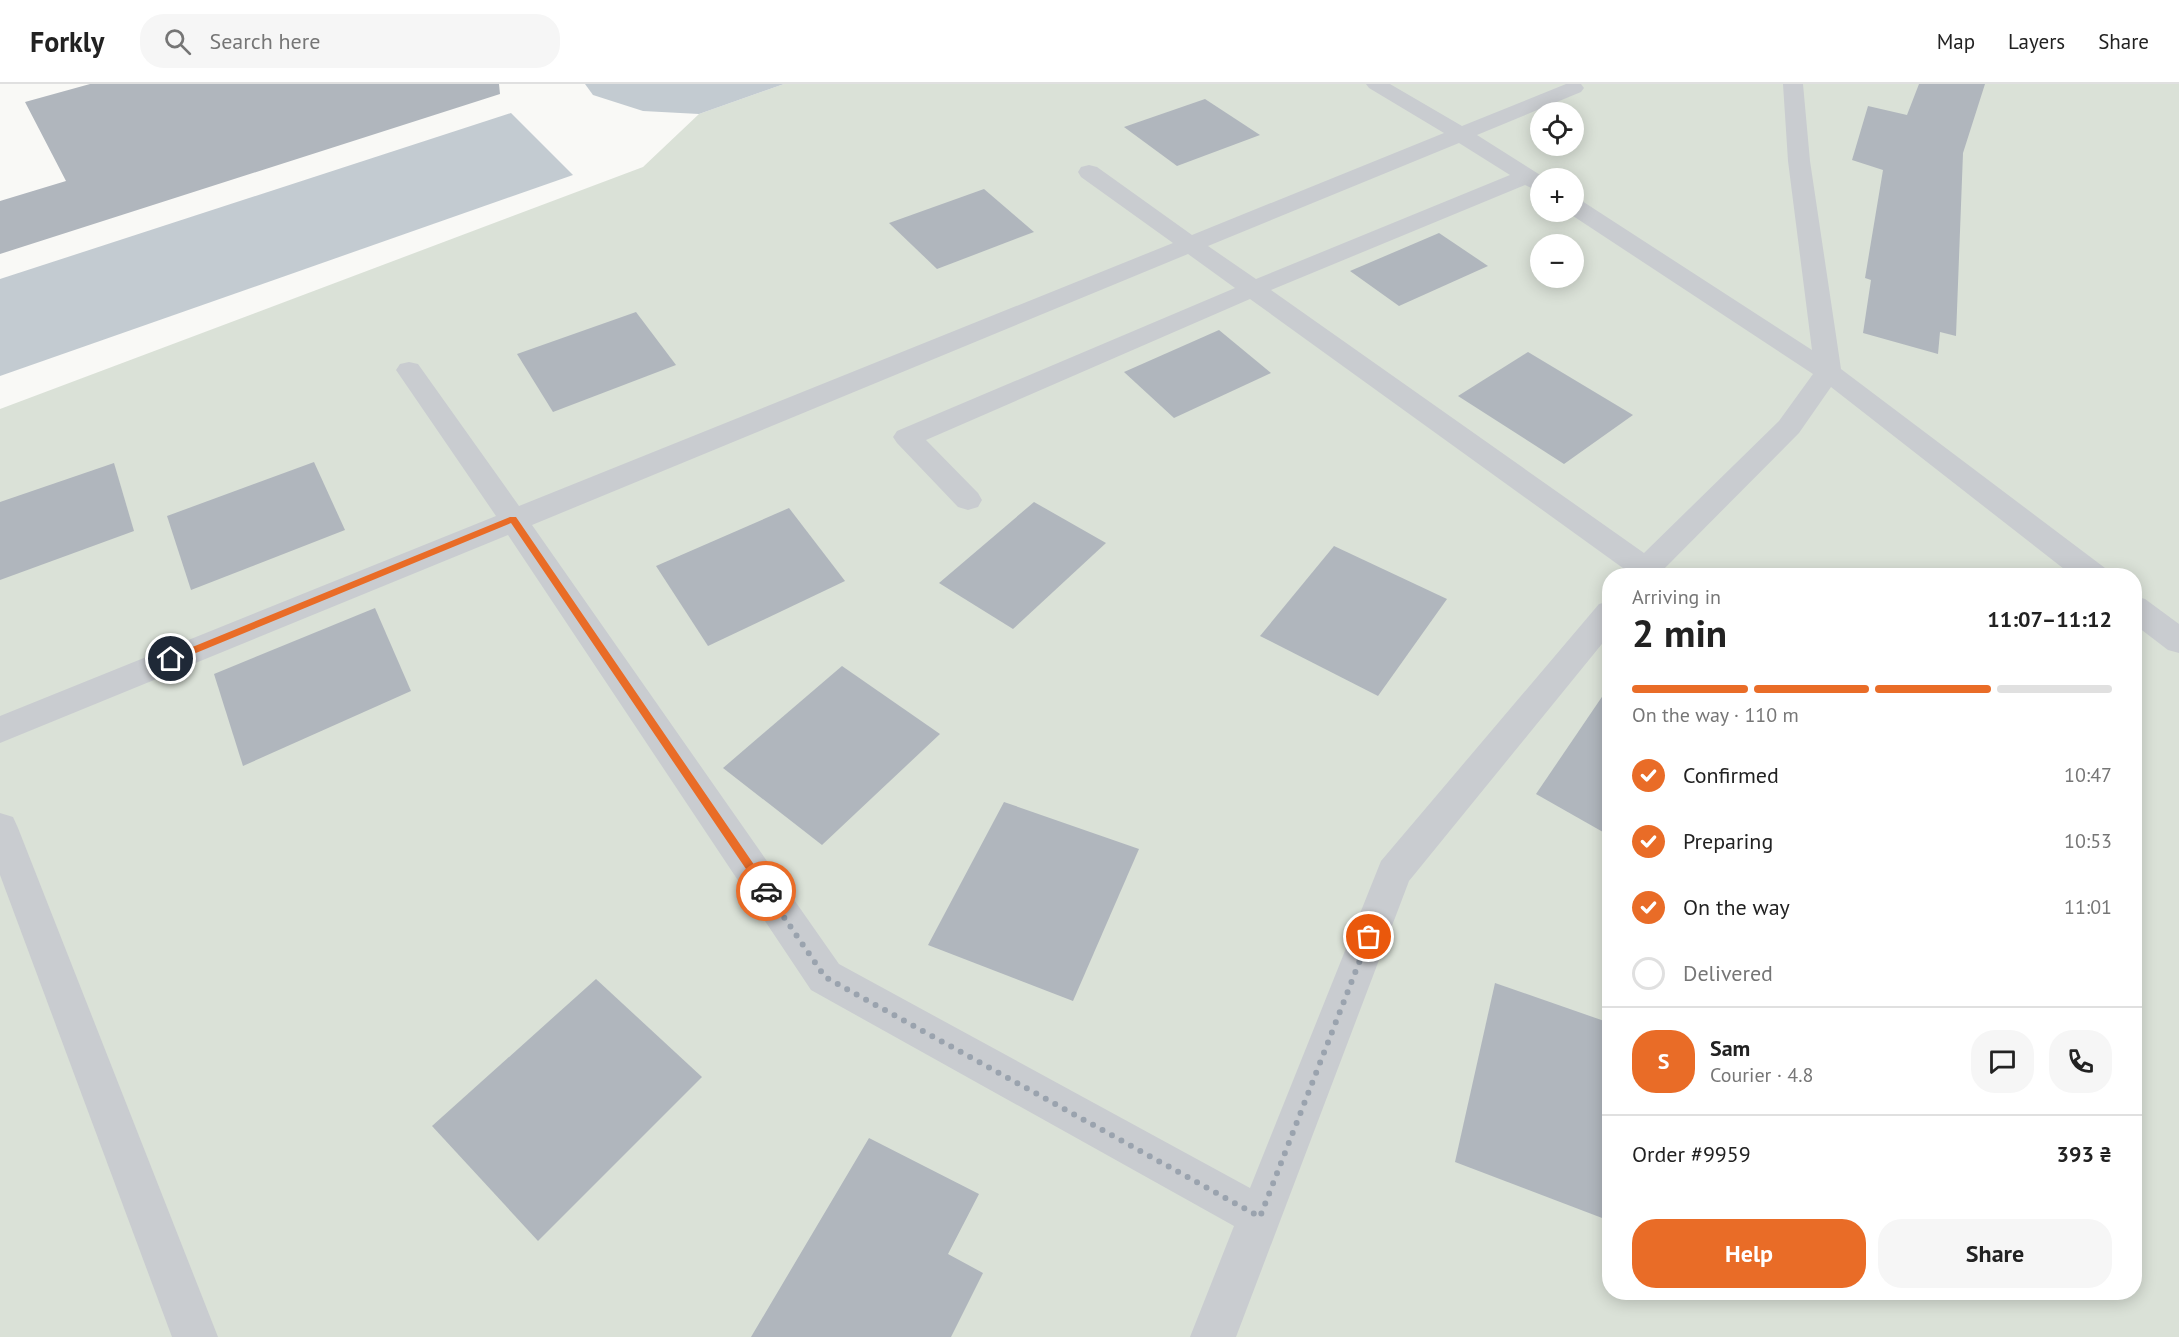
<!DOCTYPE html>
<html lang="en">
<head>
<meta charset="utf-8">
<style>
	:root { --surface:#fff; --page:#f6f6f6; --text:#222; --muted:#767676; --line:#e0e0e0; --accent:#e96c27 }
	body { margin:0; font-family:"PT Sans",sans-serif; background:var(--page); color:var(--text); height:100vh; display:flex; flex-direction:column; font-size:22px; white-space:nowrap }
	* { box-sizing:border-box; margin:0 }
	p { font-size:20px; color:var(--muted) }
	.icon { flex:none; width:33px; height:33px; fill:none; stroke:currentColor; stroke-width:2; stroke-linecap:round; stroke-linejoin:round }
	.map { position:relative; flex:1; overflow:hidden }
	.details { position:absolute; left:1602px; top:484px; width:540px; height:732px; display:flex; flex-direction:column; background:var(--surface); border-radius:24px; box-shadow:0 3px 15px #0003 }
	.details>* { flex:none }
	.buttons { position:absolute; left:1530px; top:18px; display:grid; gap:12px }
	.buttons a { display:grid; place-items:center; width:54px; height:54px; border-radius:50%; background:var(--surface); box-shadow:0 3px 15px #0003; font-size:30px }
	.pin { position:absolute; display:grid; place-items:center; width:51px; height:51px; color:#fff; margin:-26px; border:3px solid #fff; border-radius:50%; box-shadow:0 2px 6px #0007 }
	.courier { position:absolute; display:grid; place-items:center; width:60px; height:60px; margin:-30px; border:4px solid #e96c27; border-radius:50%; background:#fff; color:#222; box-shadow:0 2px 8px #0007 }
	.headline em { font-style:normal; font-weight:800 }
	.headline div { display:flex; flex-direction:column-reverse }
	.headline { display:flex; align-items:center; justify-content:space-between; height:102px; padding:0 30px }
	h1 { font-size:39px; font-weight:800; line-height:45px }
	.bar { display:grid; grid-template-columns:repeat(4,1fr); gap:9px 6px; align-content:center; height:72px; padding:0 30px }
	.bar i { height:8px; border-radius:4px; background:var(--line) }
	.bar .current { background:var(--accent) }
	.bar p { grid-column:span 4 }
	.line { display:flex; align-items:center; gap:15px; padding:0 30px; border-top:2px solid var(--line) }
	.line div { flex:1 }
	.round { display:grid; place-items:center; flex:none; width:63px; height:63px; border-radius:24px; background:var(--page) }
	ol { padding:0 30px; list-style:none }
	li { display:flex; align-items:center; gap:18px; height:66px }
	li p { margin-inline-start:auto }
	li .icon { padding:6px; border-radius:50%; background:var(--accent); color:#fff; stroke-width:4 }
	li:last-child { color:var(--muted) }
	li i { width:33px; height:33px; border:3px solid var(--line); border-radius:50% }
	.cta { display:flex; gap:12px; margin-top:auto; padding:12px 30px }
	.cta a { flex:1; height:69px; border-radius:24px; background:var(--accent); color:#fff; font-size:24px; font-weight:800; line-height:69px; text-align:center }
	.cta a+a { background:var(--page); color:var(--text) }
	header { display:flex; align-items:center; gap:36px; box-sizing:border-box; height:84px; padding:0 30px; background:var(--surface); border-bottom:2px solid var(--line) }
	header strong { font-size:28px }
	nav { display:flex; gap:33px; margin-inline-start:auto; font-size:21px }
	.search { width:420px; height:54px; background:var(--page); display:flex; align-items:center; gap:15px; box-sizing:border-box; padding:0 21px; border-radius:24px; color:var(--muted); font-size:22px }
	.map>svg:first-child { display:block }
</style>
</head>
<body>
<header>
<strong>Forkly</strong>
<div class="search"><svg class="icon" aria-label="search" viewBox="0 0 24 24"><circle cx="10" cy="10" r="6"/><path d="M15 15l6 6"/></svg>Search here</div>
<nav><a>Map</a><a>Layers</a><a>Share</a></nav>
</header>
<div class="map">
<svg width="2179" height="1253" viewBox="0 0 2179 1253">
	<rect width="100%" height="100%" fill="#f9f9f6"/>
	<path fill="#dae1d7" fill-rule="evenodd" d="M784,0h1395v1253h-2179v-928l643,-242 56,-53zM1540,28h34v34h-34zM1540,94h34v34h-34zM1540,160h34v34h-34zM1610,492h524v717h-524z"/>
	<g fill="#c3cbd1">
		<polygon points="585,0 784,0 699,30 643,27 593,11"/>
		<polygon points="511,29 573,91 0,292 0,195"/>
	</g>
	<g fill="#b0b6bd">
		<polygon points="90,0 499,0 500,10 0,170 0,117 66,97 25,18"/>
		<polygon points="1919,0 1985,0 1963,69 1956,252 1940,248 1938,270 1863,249 1871,196 1865,194 1883,86 1852,76 1868,22 1907,31"/>
		<polygon points="1205,15 1260,51 1177,82 1124,43"/>
		<polygon points="984,105 1034,148 937,185 889,139"/>
		<polygon points="1439,149 1488,182 1399,222 1350,187"/>
		<polygon points="636,228 676,281 553,328 517,270"/>
		<polygon points="1219,246 1271,289 1174,334 1124,288"/>
		<polygon points="1528,268 1633,331 1564,380 1458,312"/>
		<polygon points="314,378 345,446 191,506 167,432"/>
		<polygon points="114,379 134,447 0,496 0,418"/>
		<polygon points="1034,418 1106,459 1013,545 939,499"/>
		<polygon points="789,424 845,497 708,562 656,482"/>
		<polygon points="1334,462 1447,515 1378,612 1260,552"/>
		<polygon points="375,524 411,607 243,682 214,590"/>
		<polygon points="842,582 940,650 822,761 723,684"/>
		<polygon points="1610,601 1610,752 1536,710"/>
		<polygon points="1004,718 1139,765 1073,917 928,861"/>
		<polygon points="596,895 702,993 538,1157 432,1042"/>
		<polygon points="1495,899 1610,939 1610,1137 1455,1078"/>
		<polygon points="869,1054 979,1110 948,1170 983,1189 951,1253 751,1253"/>
	</g>
	<g fill="none" stroke-linecap="round" stroke-linejoin="round">
		<g fill="#c9ccd0" fill-rule="evenodd">
			<path d="M1366,0h24l72,42 104,-42h15l3,4 -3,4 -104,43 68,43h-5v14l-15,-7 -254,105 373,263 135,-132 34,-47 -246,-162h7v-13l8,2 230,149 -24,-189 -5,-77h20l7,77 31,208 264,199 4,8h-36l-242,-189 -32,46 -142,143h-33l3,-5 -377,-272 -324,141 52,53 4,7 -4,7 -10,3 -10,-3 -61,-64 -4,-6 4,-6 338,-143 -47,-34 -656,271 307,439 411,224 131,-327 218,-257 11,-3v33l-201,247 -173,456h-46l44,-111 -423,-236 -303,-455 -508,208v-27l496,-200 -100,-146 4,-6 9,-2 9,2 101,142 654,-263 -92,-66 -3,-5 3,-5 8,-2 8,2 95,68 252,-102 -75,-45zM1459,59l51,32 -254,104 -48,-33z"/>
			<polygon points="2134,512 2145,515 2179,540 2179,569 2168,566 2134,540"/>
			<polygon points="0,729 13,733 18,744 218,1253 172,1253 0,791"/>
		</g>
	</g>
	<polygon fill="#e96c27" points="510,433 516,433 770,804 770,810 763,810 511,439 174,578 171,579 166,575 168,573"/>
	<g fill="none" stroke-linecap="round" stroke-linejoin="round">
		<polyline stroke="#9aa3ae" stroke-width="6" stroke-dasharray="0 10.8" points="766,807 825,893 1260,1133 1369,853"/>
	</g>
</svg>
<div class="buttons">
<a><svg class="icon" aria-label="locate" viewBox="0 0 24 24"><circle cx="12" cy="12" r="6"/><path d="M12 2v4M12 18v4M2 12h4M18 12h4"/></svg></a>
<a>+</a>
<a>−</a>
</div>
<div class="pin" style="left:1369px;top:853px;background:#ea580c"><svg class="icon" aria-label="bag" viewBox="0 0 24 24"><path d="M5 8h14l-1 12H6zM9 8a3 3 0 0 1 6 0"/></svg></div>
<div class="pin" style="left:171px;top:575px;background:#1f2937"><svg class="icon" aria-label="home" viewBox="0 0 24 24"><path d="M3 11l9-7 9 7M6 9v11h12V9"/></svg></div>
<div class="courier" style="left:766px;top:807px"><svg class="icon" aria-label="car" viewBox="0 0 24 24"><path d="M5 17H2v-5l4-1 3-4h7l3 4 3 1v5h-3M9 17h6M6 11h13"/><circle cx="7" cy="17" r="2"/><circle cx="17" cy="17" r="2"/></svg></div>
<section class="details">
<div class="headline"><div><h1>2 min</h1><p>Arriving in</p></div><em>11:07–11:12</em></div>
<div class="bar"><i class="current"></i><i class="current"></i><i class="current"></i><i></i><p>On the way · 110 m</p></div>
<ol>
<li><svg class="icon" aria-label="check" viewBox="0 0 24 24"><path d="M5 12l5 5 9-10"/></svg>Confirmed<p>10:47</p></li>
<li><svg class="icon" aria-label="check" viewBox="0 0 24 24"><path d="M5 12l5 5 9-10"/></svg>Preparing<p>10:53</p></li>
<li><svg class="icon" aria-label="check" viewBox="0 0 24 24"><path d="M5 12l5 5 9-10"/></svg>On the way<p>11:01</p></li>
<li><i></i>Delivered</li>
</ol>
<div class="line" style="height:108px"><b class="round" style="background:var(--accent);color:#fff">S</b><div><b>Sam</b><p>Courier · 4.8</p></div><a class="round"><svg class="icon" aria-label="chat" viewBox="0 0 24 24"><path d="M4 5h16v11H9l-5 4z"/></svg></a><a class="round"><svg class="icon" aria-label="phone" viewBox="0 0 24 24"><path d="M5 4h4l2 5-3 2q2 4 5 5l2-3 5 2v4C11 20 4 13 5 4z"/></svg></a></div>
<div class="line" style="height:78px"><div>Order #9959</div><b>393 ₴</b></div>
<div class="cta"><a>Help</a><a>Share</a></div>
</section>
</div>
</body>
</html>
